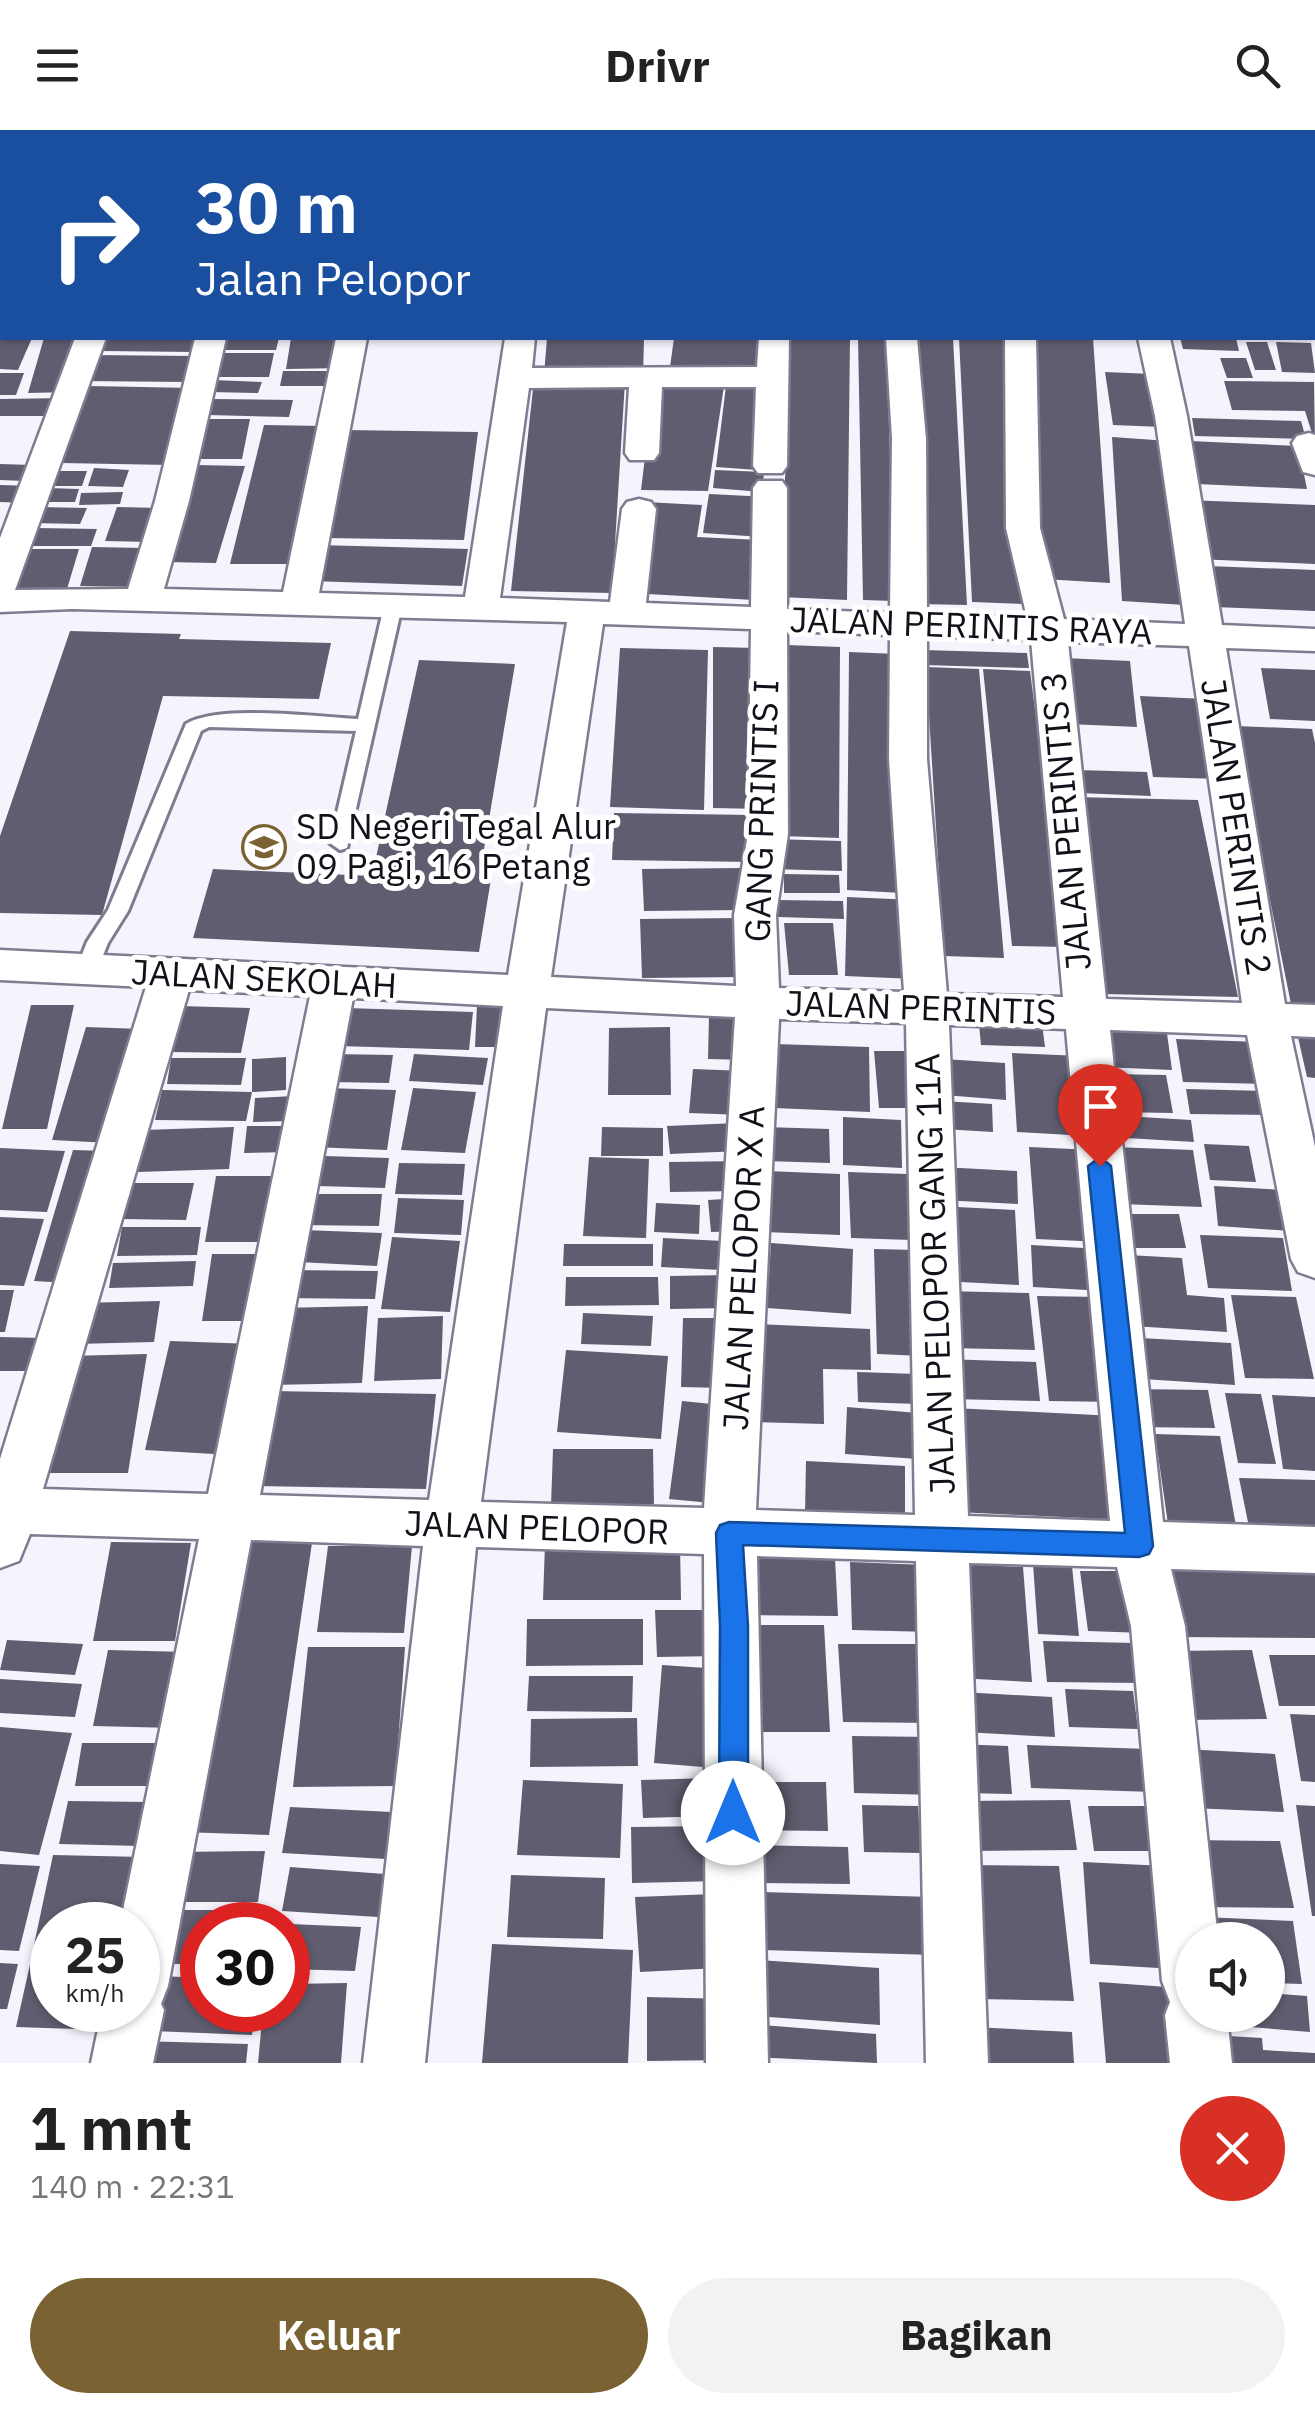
<!DOCTYPE html>
<html lang="id">
<head>
<meta charset="utf-8">
<style>
  body { margin:0; font-family:"IBM Plex Sans",sans-serif; background:#f2f2f2; color:#222; height:100vh; display:flex; flex-direction:column; font-size:38px; white-space:nowrap }
  * { box-sizing:border-box; margin:0 }
  p { font-size:32px; color:#767676 }
  .icon { flex:none; width:55px; height:55px; fill:none; stroke:currentColor; stroke-width:2; stroke-linecap:round; stroke-linejoin:round }
  .map { position:relative; height:1933px; overflow:hidden }
  .details { display:flex; flex-direction:column; background:#fff; flex:1 }
  .details>* { flex:none }
  .banner { position:absolute; left:0px; top:0px; width:1315px; height:210px; box-shadow:0 2px 8px #0004; background:#1a4fa0; color:#fff; overflow:hidden }
  .controls { position:absolute; left:1175px; top:1792px; display:grid; gap:20px }
  .controls a { display:grid; place-items:center; width:110px; height:110px; border-radius:50%; background:#fff; box-shadow:0 2px 8px #0004; font-size:50px }
  .speed { position:absolute; left:30px; top:1772px; display:flex; gap:20px; font-size:50px; font-weight:700; text-align:center }
  .speed>* { display:grid; place-content:center; width:130px; height:130px; border-radius:50%; background:#fff; box-shadow:0 2px 8px #0004; line-height:1 }
  .speed small { font-size:25px; font-weight:400 }
  .speed .limit { border:15px solid #d22; background:#fff; color:#111 }
  .pin { position:absolute; display:grid; place-items:center; width:85px; height:85px; color:#fff; margin:-102px -42px; border-radius:50% 50% 50% 0; rotate:-45deg; box-shadow:0 0 10px #0007 }
  .pin .icon { rotate:45deg }
  .me { position:absolute; width:110px; margin:-55px; rotate:0deg; stroke-linejoin:round; filter:drop-shadow(0 0 8px #0008) }
  .turn { display:flex; align-items:center; gap:35px; height:210px; padding:0 30px; font-size:45px }
  .turn .icon { width:130px; height:130px; stroke-width:2.5 }
  .turn b { display:block; font-size:70px; line-height:85px }
  .round { display:grid; place-items:center; flex:none; width:105px; height:105px; border-radius:52px; background:#f2f2f2 }
  .summary { display:flex; align-items:center; justify-content:space-between; height:170px; padding:0 30px }
  h1 { font-size:60px; font-weight:700; line-height:75px }
  .action { display:flex; gap:20px; margin-top:auto; padding:20px 30px }
  .action a { flex:1; height:115px; border-radius:60px; background:#7b6233; color:#fff; font-size:40px; font-weight:700; line-height:115px; text-align:center }
  .action a+a { background:#f2f2f2; color:#222 }
  header { display:flex; justify-content:space-between; align-items:center; height:130px; padding:0 30px; background:#fff; font-size:45px; font-weight:700 }
  .map>svg:first-child { display:block }
  .building { fill:#605d70 }
  .lines { fill:none; stroke-linecap:round; stroke-linejoin:round }
  .service-casing { stroke:#807c90; stroke-width:6 }
  .minor-casing { stroke:#807c90; stroke-width:5 }
  .service { fill:#fff; fill-rule:evenodd }
  .minor { fill:#fff; fill-rule:evenodd }
  .route { fill:#1a73e8; stroke:#114b97; stroke-width:2.5 }
  .labels { text-anchor:middle; stroke-width:10; stroke-linejoin:round; paint-order:stroke }
  .street-label { font-size:35px; fill:#121119; stroke:#fff }
  .poi-label { font-size:35px; fill:#121119; stroke:#fff; text-anchor:start }
</style>
</head>
<body>
<header><svg class="icon" aria-label="menu" viewBox="0 0 24 24"><path d="M4 6h16M4 12h16M4 18h16"/></svg>Drivr<svg class="icon" aria-label="search" viewBox="0 0 24 24"><circle cx="10" cy="10" r="6"/><path d="M15 15l6 6"/></svg></header>
<div class="map">
<svg width="1315" height="1933" viewBox="0 0 1315 1933">
  <rect width="100%" height="100%" fill="#f5f4fd"/>
  <path class="building" d="M0 208H32L18 240 0 239Z
    M44 208H85L70 262 28 263Z
    M106 208H196L192 222 102 221Z
    M225 208H279L276 220H222Z
    M291 208H348L345 238 286 239Z
    M547 208H644L643 247 544 245Z
    M674 208H758L755 241 670 237Z
    M791 208H850L847 470 780 467Z
    M858 208H886L895 471 863 470Z
    M910 208H953L967 475 918 474Z
    M959 208H1004L1023 474 972 472Z
    M1035 208H1093L1110 453 1043 449Z
    M1180 208H1236L1239 221 1183 219Z
    M1246 212H1267L1276 240H1255Z
    M1276 212 1311 213 1315 243 1282 242Z
    M217 223H274L269 247H211Z
    M90 225 195 226 187 252 81 251Z
    M1220 228H1246L1253 248H1227Z
    M283 241H343L340 256H280Z
    M1105 242 1152 244 1162 297 1113 295Z
    M0 243H24L16 265H0Z
    M213 250 262 252 258 263 209 262Z
    M534 250 625 251 612 463 511 461Z
    M1224 251 1314 252 1315 313 1305 281 1232 280Z
    M654 253 724 256 708 361 641 360Z
    M89 256 194 258 171 335 61 333Z
    M726 256 770 258 758 340 716 337Z
    M67 268 62 286H0V269Z
    M212 269 293 270 289 287 208 285Z
    M1192 288 1301 291 1306 309 1195 306Z
    M205 289H250L242 329H196Z
    M264 295 324 296 294 434H230Z
    M345 300 478 302 464 410 324 408Z
    M1112 307 1169 311 1185 475 1122 471Z
    M1190 311 1298 316 1307 359 1197 354Z
    M0 334 32 335 25 351 0 350Z
    M196 335 245 336 216 433 164 432Z
    M94 338 129 340 123 357 88 356Z
    M715 340 764 342 762 362 713 358Z
    M59 341H87L82 356H54Z
    M0 355 34 356 27 373 0 372Z
    M47 358 79 359 75 372H43Z
    M123 362 120 374 79 375 81 363Z
    M709 364 768 367 762 407 703 403Z
    M1185 370 1315 375V434L1196 429Z
    M645 372 702 375 697 407 760 410 754 470 630 463Z
    M38 377 87 378 80 394 31 393Z
    M117 377 161 378 150 412 105 411Z
    M37 398 97 399 91 416H31Z
    M318 415 468 419 462 456 310 451Z
    M92 417 145 418 135 457 80 456Z
    M25 419H79L67 459H11Z
    M1207 436 1315 440V481L1214 477Z
    M70 501 181 504 179 509 331 513 319 569 163 566 102 785 0 783V706Z
    M787 515 840 517 839 708 782 706Z
    M713 517 758 518 761 679 713 678Z
    M620 518 708 520 704 680 610 677Z
    M923 520 1027 523 1029 538 923 535Z
    M849 522 898 524 902 763 847 760Z
    M1064 528 1130 531 1137 597 1069 594Z
    M419 530 515 534 479 749H491L479 822 193 808 213 739 372 746Z
    M926 537 979 539 1004 828 944 826Z
    M1261 538 1315 540V591L1270 589Z
    M983 539 1030 541 1066 817 1012 816Z
    M1140 566 1206 569 1221 649 1153 647Z
    M1235 596 1312 599 1315 613V880L1292 879Z
    M1076 640 1147 642 1151 666 1079 663Z
    M1075 667 1198 670 1238 867 1104 864Z
    M614 683 753 685 754 732 612 730Z
    M771 709 841 711 842 741 771 739Z
    M742 738 745 780 644 781 642 739Z
    M784 744 839 745 840 763H784Z
    M847 767 914 770 915 849 845 846Z
    M778 770 843 771 844 789 778 787Z
    M740 788 744 847 642 848 640 789Z
    M784 793H833L838 845H789Z
    M31 875H74L47 999H2Z
    M477 875H506L505 917H475Z
    M180 876 250 878 241 923 171 922Z
    M346 878 473 882 469 920 339 916Z
    M978 884 1041 886 1045 917 981 915Z
    M709 886 747 887V930L708 929Z
    M1098 893 1166 896 1172 940 1103 937Z
    M86 897 142 899 110 1013 52 1010Z
    M670 897 671 965H608L609 898Z
    M1297 903 1315 904V948L1307 947Z
    M1176 909 1259 912 1267 954 1183 952Z
    M775 914 869 917 870 982 774 978Z
    M874 921H912L919 978H879Z
    M1012 923 1081 926 1088 1006 1017 1002Z
    M333 924 393 925 389 953 329 952Z
    M414 924 488 928 483 955 409 951Z
    M286 927V960L252 962V929Z
    M171 928H246L241 955 167 954Z
    M944 929 1005 933 1006 970 944 965Z
    M693 939 746 941 743 985 689 983Z
    M1107 944 1166 945 1173 983 1113 982Z
    M323 958 396 960 387 1020 312 1017Z
    M413 958 476 962 465 1023 401 1020Z
    M1186 959 1266 961 1271 985 1190 984Z
    M162 960 252 962 246 991 155 990Z
    M294 966 292 991 253 992 255 968Z
    M943 971 992 974 993 1002 943 999Z
    M1107 985 1191 990 1194 1012 1109 1007Z
    M843 987 901 990 902 1038 843 1035Z
    M738 993 741 1021 670 1024 667 996Z
    M247 996H296L292 1022 244 1023Z
    M234 997 229 1039 138 1042 143 1000Z
    M602 997 663 998V1026H601Z
    M765 997 829 999 830 1033 765 1031Z
    M1204 1014 1249 1016 1256 1052 1210 1050Z
    M1029 1017 1094 1020 1104 1112 1036 1109Z
    M1114 1017 1193 1020 1202 1077 1121 1074Z
    M0 1018 65 1021 47 1082 0 1080Z
    M73 1020 106 1021 69 1153 34 1151Z
    M324 1026 389 1028 385 1058 318 1056Z
    M589 1027 649 1029 646 1108 583 1106Z
    M741 1031 743 1061 670 1062 669 1032Z
    M399 1033 465 1034 462 1065 395 1064Z
    M941 1037 1017 1041 1018 1074 941 1070Z
    M767 1041 840 1044V1105L765 1102Z
    M848 1042 907 1044 911 1110 851 1108Z
    M216 1046H278L269 1112H205Z
    M130 1053H194L186 1090 122 1089Z
    M1214 1056 1284 1060 1290 1101 1218 1096Z
    M304 1064H382L379 1096 300 1095Z
    M398 1068 464 1070 461 1105 394 1103Z
    M741 1068 744 1101 711 1102 708 1070Z
    M656 1073 700 1075 699 1104 654 1102Z
    M938 1076 1015 1080 1019 1155 941 1151Z
    M1127 1084H1179L1186 1118H1133Z
    M0 1087 44 1089 24 1156 0 1155Z
    M122 1097H201L197 1125 117 1126Z
    M304 1100 382 1103 377 1136 298 1132Z
    M1200 1105 1283 1108 1292 1161 1208 1158Z
    M392 1107 460 1111 450 1182 381 1179Z
    M663 1108 723 1111 721 1140 661 1137Z
    M771 1113 853 1119 851 1184 767 1178Z
    M564 1114H653V1136H563Z
    M1031 1115 1101 1119 1105 1161 1033 1157Z
    M874 1119 916 1120 922 1226 877 1224Z
    M212 1124H261L250 1191H202Z
    M1128 1125 1182 1128 1187 1165 1224 1168 1227 1202 1132 1196Z
    M196 1131 193 1156 109 1158 113 1133Z
    M286 1140 378 1141 375 1169 282 1168Z
    M729 1145 730 1178 670 1179V1146Z
    M566 1147H658L659 1175 565 1176Z
    M0 1160H14L5 1202H0Z
    M943 1161 1029 1163 1035 1220 948 1218Z
    M1231 1165 1296 1167 1314 1249 1245 1248Z
    M1037 1166 1102 1167 1117 1272 1049 1271Z
    M160 1171 154 1212 75 1214 82 1173Z
    M368 1176 362 1253 272 1255 280 1178Z
    M583 1183 653 1186 651 1216 581 1214Z
    M443 1186 441 1249 374 1251 378 1188Z
    M683 1188H722L723 1258 681 1257Z
    M756 1194 870 1199 871 1240 823 1239 824 1294 755 1292Z
    M0 1207 43 1208 35 1241H0Z
    M1140 1208 1231 1213 1235 1255 1143 1249Z
    M170 1211 253 1214 231 1325 145 1320Z
    M566 1220 668 1226 661 1309 557 1302Z
    M147 1224 128 1343H45L68 1226Z
    M944 1229 1036 1232 1040 1271 947 1269Z
    M857 1242 917 1244 918 1274 858 1272Z
    M1132 1259 1208 1260 1215 1298 1137 1297Z
    M271 1261 436 1264 426 1359 256 1356Z
    M1225 1263 1261 1264 1276 1334 1238 1333Z
    M1272 1265 1315 1267V1341L1283 1339Z
    M682 1271 722 1275 711 1373 669 1369Z
    M847 1277 918 1283V1329L845 1324Z
    M954 1278 1115 1286 1125 1390 957 1382Z
    M1155 1304 1220 1306 1236 1396 1168 1394Z
    M553 1319H653L654 1374 551 1375Z
    M806 1331 905 1336V1390L805 1384Z
    M1239 1348 1315 1350V1403L1250 1402Z
    M231 1410 312 1413 269 1705 181 1702Z
    M111 1412 191 1413 175 1511H93Z
    M545 1414H680L681 1470H543Z
    M328 1416H412L404 1503 317 1502Z
    M747 1427 835 1428 838 1486 748 1485Z
    M850 1432 927 1435 931 1502 852 1500Z
    M952 1434 1023 1437 1032 1552 957 1548Z
    M1033 1434 1072 1436 1079 1506 1038 1504Z
    M1166 1436 1315 1437V1508L1177 1507Z
    M1080 1441H1135L1144 1503 1088 1501Z
    M655 1480H716L718 1526 657 1527Z
    M527 1489H643V1535L526 1536Z
    M749 1495H824L830 1602H753Z
    M7 1510 83 1514 75 1545 0 1540Z
    M1043 1511 1136 1513 1142 1553 1047 1552Z
    M838 1514H924L932 1593 843 1592Z
    M308 1517H405L395 1656 293 1657Z
    M108 1520 187 1522 174 1598 93 1596Z
    M1252 1520 1267 1589 1184 1590 1171 1521Z
    M1269 1525H1315V1576H1279Z
    M662 1535 721 1539 715 1638 654 1633Z
    M529 1546H633L632 1582 527 1581Z
    M0 1549 82 1554 75 1587 0 1583Z
    M1065 1559 1133 1561 1138 1599 1069 1597Z
    M961 1562 1052 1567 1055 1607 963 1602Z
    M1290 1584 1315 1585V1652L1301 1651Z
    M637 1588 638 1636 530 1637 531 1589Z
    M0 1597 72 1603 39 1725 0 1721Z
    M852 1606 934 1607 937 1665 854 1663Z
    M82 1613H166L160 1656H75Z
    M957 1614 1008 1616 1012 1664 961 1663Z
    M1027 1615 1149 1619 1154 1662 1031 1658Z
    M1184 1619 1275 1624 1284 1682 1191 1678Z
    M711 1648 712 1686 643 1688 641 1650Z
    M523 1650 623 1654 620 1728 517 1725Z
    M751 1652H826L828 1701 751 1700Z
    M1070 1670 1077 1720 971 1721 966 1671Z
    M68 1671 148 1672 141 1716 59 1714Z
    M862 1675 918 1676 921 1723 864 1722Z
    M1296 1675 1315 1676V1786H1312Z
    M1088 1676H1147L1154 1721H1094Z
    M290 1677 392 1682 386 1729 282 1723Z
    M718 1696 721 1751 632 1753 631 1697Z
    M1188 1710 1280 1711 1294 1778 1198 1777Z
    M756 1715 848 1717 850 1754 756 1753Z
    M265 1721 258 1772H172L178 1722Z
    M53 1725 144 1727 132 1795H52V1816L34 1815Z
    M1083 1732 1165 1736 1175 1839 1090 1834Z
    M0 1734 40 1736 19 1821 0 1820Z
    M966 1735 1059 1736 1074 1871 977 1869Z
    M290 1737 385 1744 378 1787 282 1781Z
    M511 1745 605 1748 603 1809 507 1807Z
    M762 1762 932 1767 935 1825 762 1820Z
    M714 1764 719 1838 640 1842 635 1767Z
    M164 1780H267L266 1795H202V1834H156Z
    M1202 1787 1293 1791 1302 1854 1268 1853V1810H1205Z
    M290 1794 361 1797 355 1841 288 1839Z
    M492 1814 633 1820 628 1933H482Z
    M31 1830 52 1831V1880H109L105 1900 16 1897Z
    M757 1830 879 1838 880 1895 756 1886Z
    M0 1833 18 1834 7 1879H0Z
    M162 1846 202 1848V1880H256L252 1905 152 1901Z
    M1099 1852 1181 1858 1188 1933H1106Z
    M347 1853 341 1933H258L263 1880H288V1854Z
    M1268 1863 1307 1866 1310 1902 1226 1895 1225 1885H1268Z
    M647 1867 728 1869 730 1930 647 1931Z
    M751 1894 876 1904 877 1933 750 1927Z
    M972 1897 1072 1902 1074 1933H974Z
    M1212 1905 1262 1908 1263 1920 1315 1923V1933H1215Z
    M138 1911 248 1914 246 1933H134Z"/>
  <g class="lines">
    <g class="service-casing">
      <path id="service" d="M393 471 402 476 347 718 340 720 330 713 356 601 209 597 201 601 128 781 108 813 95 845 87 848 79 845 76 840 87 812 108 780 186 594C219 574 316 587 358 589L384 476Z"/>
    </g>
    <g class="minor-casing">
      <path id="minor" d="M148 0H176V2H149Z
        M249 0H277V2H250Z
        M373 0H401V2H374Z
        M535 0H563V2H536Z
        M649 0H677V2H650Z
        M760 0H788V2H761Z
        M869 0H897V2H870Z
        M981 0H1009V2H982Z
        M1091 0H1119L1120 2H1093Z
        M1223 0H1251V2H1224Z
        M1312 76H1315V94H1312Z
        M2 118V143L0 144V119Z
        M0 186H2V204H0Z
        M75 208H106L15 460 128 459 155 371 195 208H226L189 371 164 459 283 462 336 208H367L319 463 465 467 505 208H535L532 238 757 237 759 208H789L787 336 782 343H758L753 336 756 257H662L659 323 654 330H630L625 323 629 257 529 258 500 468 610 472 622 379 627 372 639 369 651 372 656 379 646 473 751 477 753 358 758 351H782L787 358V479L890 483 892 309 886 208H917L926 309 927 484 1027 488 1006 398 1005 208H1036L1040 398 1064 489 1185 494 1155 286 1138 208H1170L1187 286 1222 495 1315 499V521L1226 518 1285 874 1315 875V907L1291 906 1315 1017V1148L1298 1142 1291 1129 1247 905 1110 900 1163 1392 1315 1397V1443L1171 1439 1185 1496 1218 1810H1192V1885H1227L1232 1933H1170L1165 1885 1170 1872 1162 1851 1131 1496 1117 1437 969 1433 988 1933H926L916 1431 757 1426 768 1933H706L704 1424 476 1417 425 1933H363L423 1416 251 1410 168 1856 161 1874 164 1880 153 1933H91L102 1880H138V1795H120L199 1409 30 1404 19 1431 0 1438V1329L146 857 0 850V820L508 845 567 492 72 479 0 482V408ZM603 494 751 499 748 704 734 785 736 856 551 847ZM787 501 890 505 889 629 904 862 779 858 776 785 788 704ZM927 506 1031 510 1063 867 947 864 927 629ZM1068 512 1189 516 1242 873 1106 869ZM189 860 310 866 208 1364 43 1359ZM353 868 503 876 429 1370 260 1365ZM546 878 735 887 704 1378 481 1372ZM779 889 906 893 915 1385 756 1380ZM949 895 1066 899 1110 1391 968 1386Z
        M1309 303 1315 305V345L1303 342 1292 313 1297 306Z"/>
    </g>
    <use href="#service" class="service"/>
    <use href="#minor" class="minor"/>
  </g>
  <path class="route" d="M1100 1027 1111 1036 1153 1416 1149 1424 1139 1427 743 1415 748 1496V1683L744 1693 733 1697 723 1693 719 1683 720 1496 716 1403 720 1395 729 1392 1125 1403 1088 1036Z"/>
  <defs>
    <g id="school-ring" transform="scale(2.25)"><circle r="9.5" fill="#fff" stroke="#7b6233" stroke-width="1.5"/><path d="M0-5L7-2L0 1L-7-2ZM-4 1L0 2.5L4 1V4Q0 6-4 4Z" fill="#7b6233"/></g>
  </defs>
  <g fill-rule="evenodd">
    <use href="#school-ring" x="264" y="717"/>
  </g>
  <g class="labels">
    <g class="street-label">
      <text transform="translate(971 496) rotate(2)" y="12">JALAN PERINTIS RAYA</text>
      <text transform="translate(762 681) rotate(-88)" y="12">GANG PRINTIS I</text>
      <text transform="translate(1066 691) rotate(-95)" y="12">JALAN PERINTIS 3</text>
      <text transform="translate(1236 697) rotate(81)" y="12">JALAN PERINTIS 2</text>
      <text transform="translate(264 849) rotate(3)" y="12">JALAN SEKOLAH</text>
      <text transform="translate(921 878) rotate(2)" y="12">JALAN PERINTIS</text>
      <text transform="translate(744 1138) rotate(-87)" y="12">JALAN PELOPOR X A</text>
      <text transform="translate(935 1144) rotate(-92)" y="12">JALAN PELOPOR GANG 11A</text>
      <text transform="translate(537 1398) rotate(2)" y="12">JALAN PELOPOR</text>
    </g>
    <g class="poi-label">
      <text x="296" y="709">SD Negeri Tegal Alur<tspan x="296" dy="40">09 Pagi, 16 Petang</tspan></text>
    </g>
  </g>
</svg>
<div class="controls">
<a><svg class="icon" aria-label="sound" viewBox="0 0 24 24"><path d="M4 9h4l5-4v14l-5-4H4zM17 9q2 3 0 6"/></svg></a>
</div>
<div class="speed"><div>25<small>km/h</small></div><div class="limit">30</div></div>
<div class="pin" style="left:1100px;top:1036px;background:#d93025"><svg class="icon" aria-label="arrive" viewBox="0 0 24 24"><path d="M6 21V4h12l-3 4 3 4H6"/></svg></div>
<svg class="me" style="left:733px;top:1683px" viewBox="-20 -20 40 40"><circle r="19" fill="#fff"/><path d="M0-13L10 11 0 6-10 11z" fill="#1a73e8"/></svg>
<div class="banner">
<div class="turn"><svg class="icon" aria-label="right" viewBox="0 0 24 24"><path d="M7 20v-9h11M14 6l5 5-5 5"/></svg><div><b>30 m</b>Jalan Pelopor</div></div>
</div>
</div>
<section class="details">
<div class="summary"><div><h1>1 mnt</h1><p>140 m · 22:31</p></div><a class="round" style="background:#d93025;color:#fff"><svg class="icon" aria-label="close" viewBox="0 0 24 24"><path d="M6 6l12 12M18 6L6 18"/></svg></a></div>
<div class="action"><a>Keluar</a><a>Bagikan</a></div>
</section>
</body>
</html>
